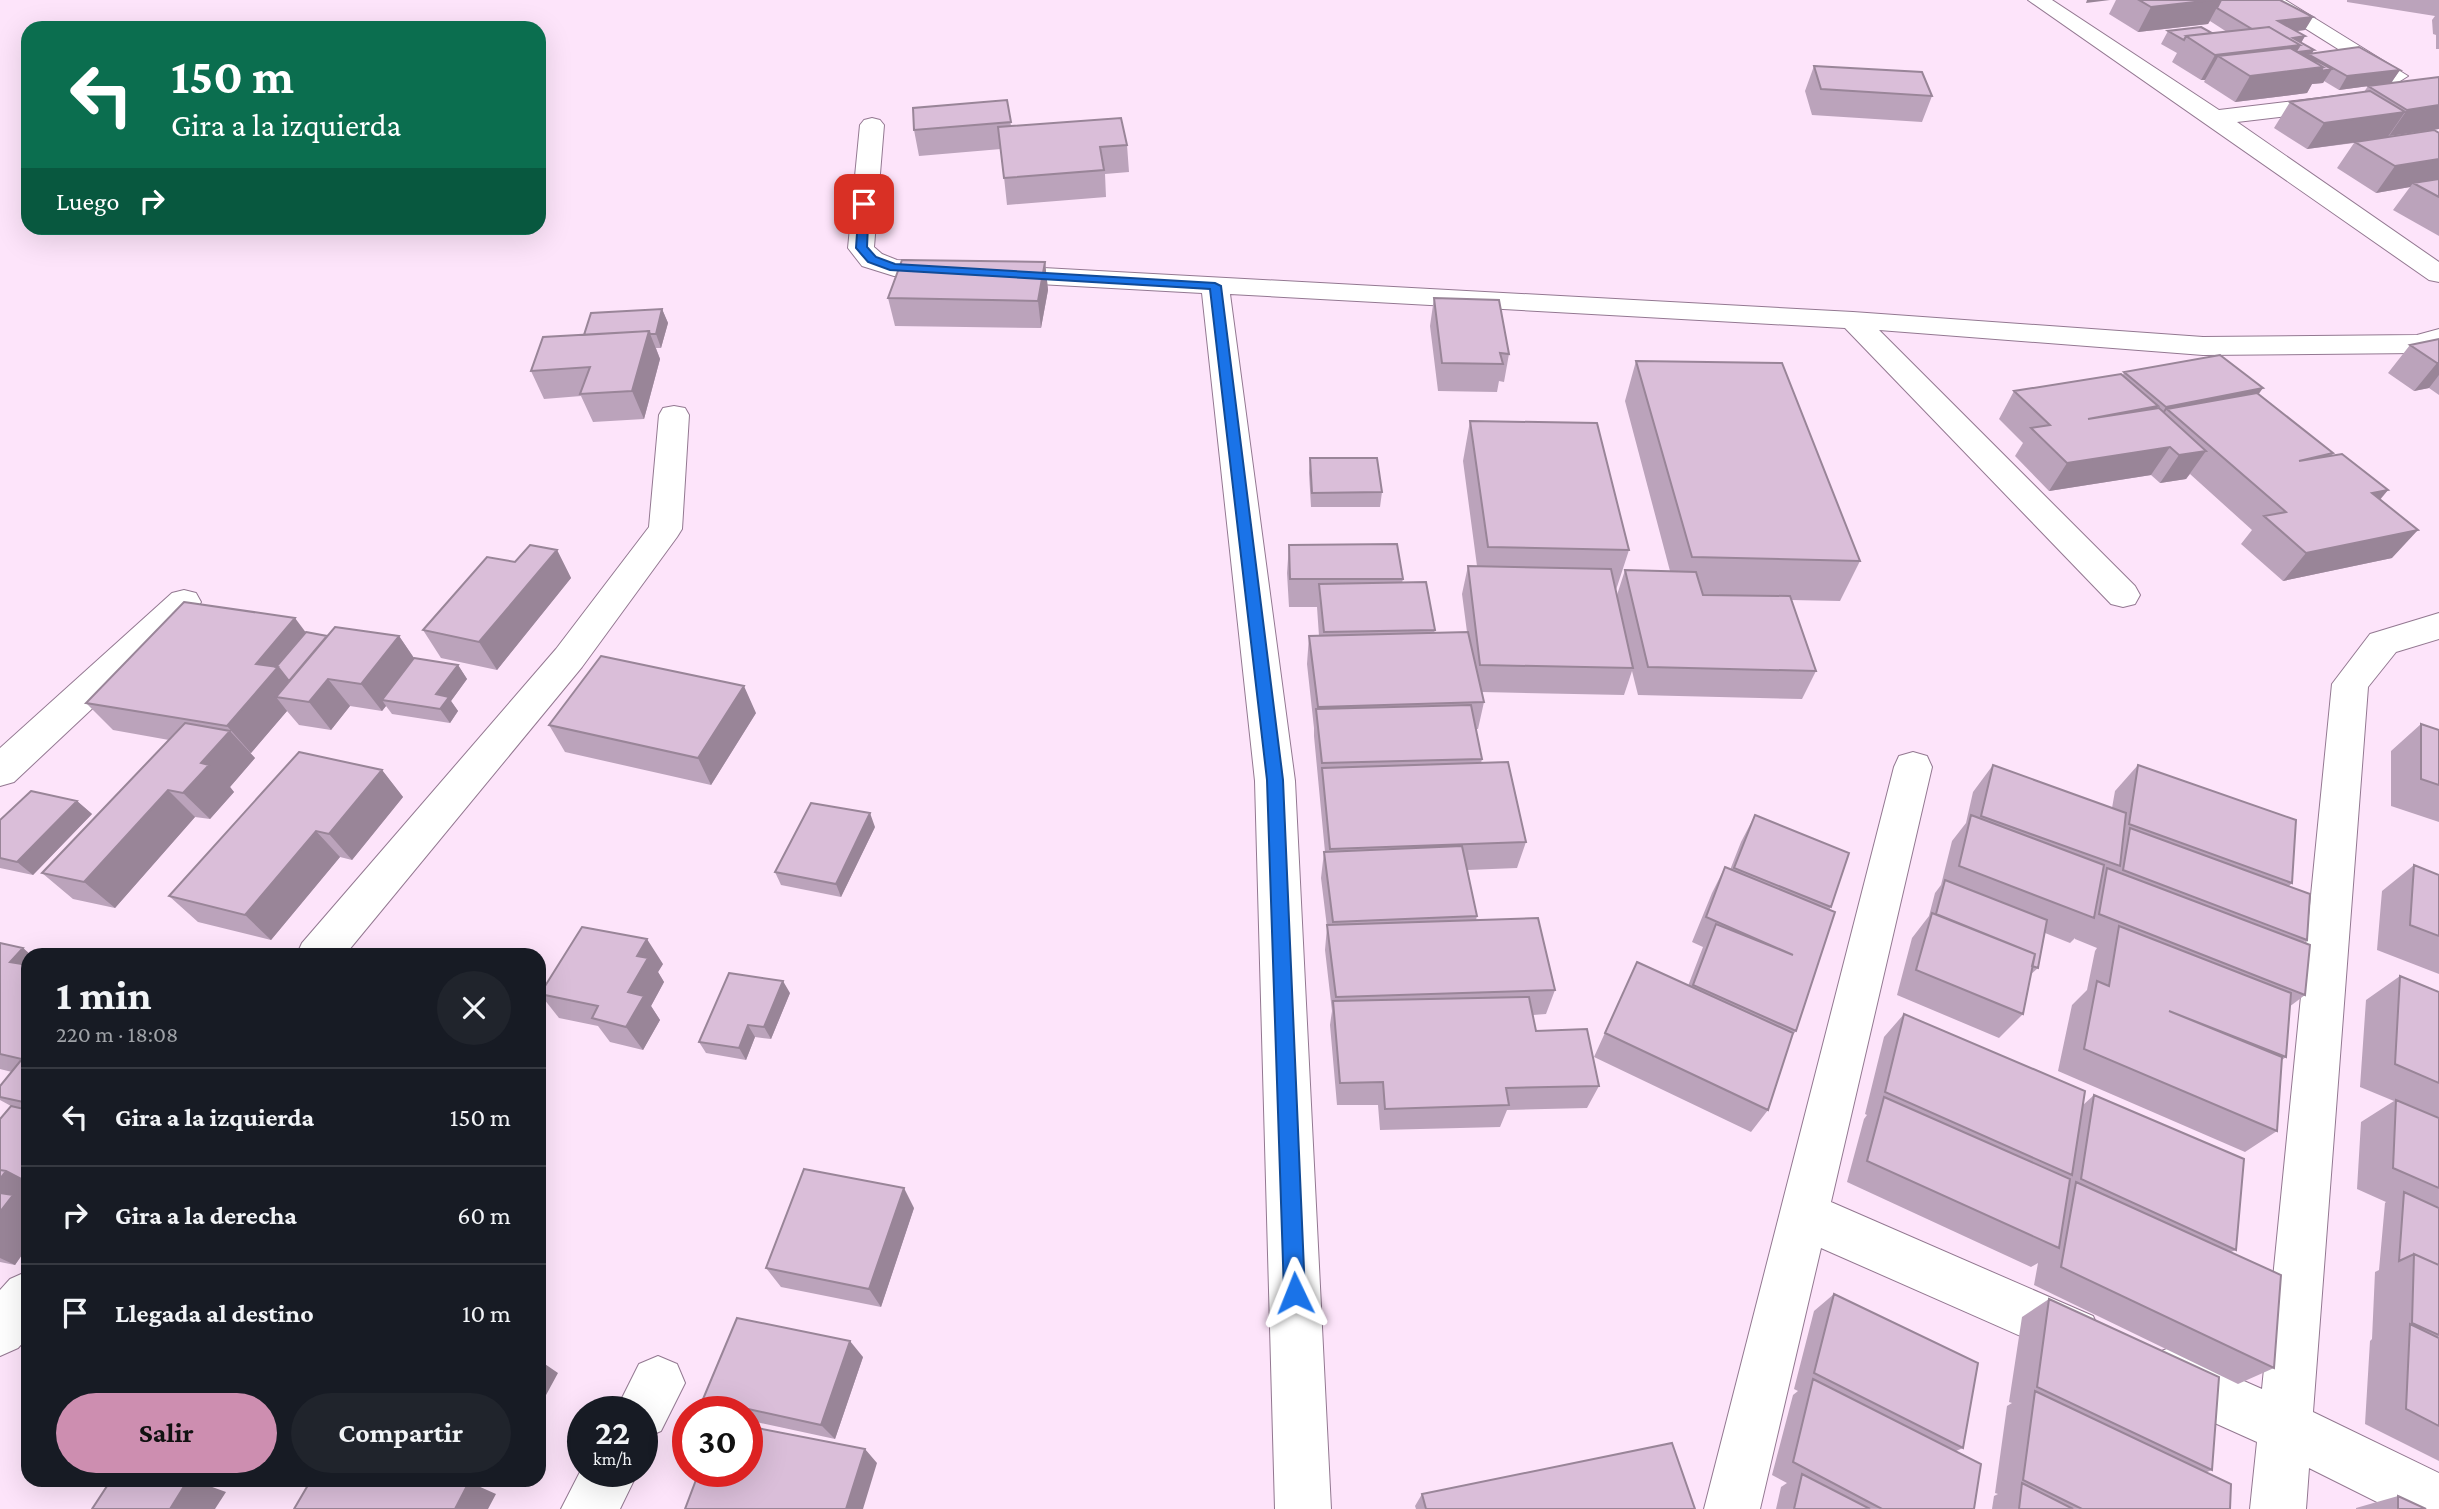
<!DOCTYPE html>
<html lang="es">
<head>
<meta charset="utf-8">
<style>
  body { margin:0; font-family:"Crimson Pro",serif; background:#20242c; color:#f1f3f6; height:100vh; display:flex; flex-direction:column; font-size:26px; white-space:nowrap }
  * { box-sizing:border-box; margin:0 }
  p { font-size:23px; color:#9ea1a6 }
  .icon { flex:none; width:38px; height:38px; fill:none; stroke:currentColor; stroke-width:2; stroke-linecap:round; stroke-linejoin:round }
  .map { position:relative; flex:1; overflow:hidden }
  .panel { position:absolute; left:21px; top:948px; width:525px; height:539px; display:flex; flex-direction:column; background:#171b24; border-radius:21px; box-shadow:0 7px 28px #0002 }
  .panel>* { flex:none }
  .guide { position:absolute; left:21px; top:21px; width:525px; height:214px; border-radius:21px; box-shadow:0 7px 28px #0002; background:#0b6e4f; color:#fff; overflow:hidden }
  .speed { position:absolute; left:567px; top:1396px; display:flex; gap:14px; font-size:35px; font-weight:700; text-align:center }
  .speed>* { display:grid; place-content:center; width:91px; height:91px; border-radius:50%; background:#171b24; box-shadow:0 7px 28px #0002; line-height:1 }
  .speed small { font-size:18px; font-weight:400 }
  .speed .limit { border:10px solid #d22; background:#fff; color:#111 }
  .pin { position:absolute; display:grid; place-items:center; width:60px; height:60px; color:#fff; margin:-30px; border-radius:14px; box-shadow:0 4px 10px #0006 }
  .me { position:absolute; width:77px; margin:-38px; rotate:358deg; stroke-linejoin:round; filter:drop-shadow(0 0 5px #0008) }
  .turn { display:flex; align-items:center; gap:24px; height:147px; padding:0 35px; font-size:32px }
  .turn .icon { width:91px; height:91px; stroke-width:2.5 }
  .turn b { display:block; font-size:49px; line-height:60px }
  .then { display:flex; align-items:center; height:66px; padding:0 35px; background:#0003; gap:14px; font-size:26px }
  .round { display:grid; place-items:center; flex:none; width:74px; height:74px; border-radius:37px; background:#20242c }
  .overview { display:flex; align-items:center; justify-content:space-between; height:119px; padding:0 35px }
  h1 { font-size:42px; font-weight:700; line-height:52px }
  .action { display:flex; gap:14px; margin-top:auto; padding:14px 35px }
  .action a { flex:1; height:80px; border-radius:42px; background:#cd8eb0; color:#111; font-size:28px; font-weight:700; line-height:80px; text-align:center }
  .action a+a { background:#20242c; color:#f1f3f6 }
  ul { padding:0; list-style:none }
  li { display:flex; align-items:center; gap:21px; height:98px; padding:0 35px; border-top:2px solid #363941 }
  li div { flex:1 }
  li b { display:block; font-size:26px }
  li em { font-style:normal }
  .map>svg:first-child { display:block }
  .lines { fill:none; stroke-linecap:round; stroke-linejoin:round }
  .minor-casing { stroke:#937891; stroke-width:2 }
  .minor { fill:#fff; fill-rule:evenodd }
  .wall { fill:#bba3bb }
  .shaded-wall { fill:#998598 }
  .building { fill:#dabed9; stroke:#998598; stroke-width:2 }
  .route { fill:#1a73e8; stroke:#114b97; stroke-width:2 }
</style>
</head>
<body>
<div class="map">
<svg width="2439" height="1509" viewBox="0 0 2439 1509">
  <rect width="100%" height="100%" fill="#fde4fa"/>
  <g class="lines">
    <g class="minor-casing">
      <path id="minor" d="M2028 0H2052L2219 110 2439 84V98L2237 122 2439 262V282L2429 280Z
        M2260 0H2285L2408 76 2397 83 2389 81Z
        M872 118 880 120 884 125 874 247 882 254 897 260 1853 312 2203 337 2417 335 2439 329V347L2419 353 2203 355 1879 330 2135 586 2140 595 2135 604 2123 607 2111 604 1845 328 1230 294 1295 781 1331 1509H1275L1255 781 1202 293 894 276 862 266 848 248 860 125 864 120Z
        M674 406 685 408 689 415 682 529 677 537 582 667 344 956H296L302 943 556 649 649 527 659 415 663 408Z
        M184 590 196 593 201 602 196 611 14 782 0 786V748L172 593Z
        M2439 613V639L2396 652 2368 687 2313 1412 2439 1473V1509H2391L2309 1468 2306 1509H2250L2257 1442 2150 1394 2142 1375 2150 1356 2169 1348 2262 1389 2332 684 2370 634Z
        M1913 752 1927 756 1932 767 1831 1202 2093 1316 2101 1334 2093 1352 2075 1360 1821 1248 1760 1509H1704L1894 767 1899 756Z
        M28 1271V1337L18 1348 0 1356V1290L10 1279Z
        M658 1356 677 1364 685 1383 661 1431 642 1439V1412H615L639 1364Z
        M583 1466V1472H638L620 1509H561Z"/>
    </g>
    <use href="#minor" class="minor"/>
  </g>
  <path class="wall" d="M2116 0H2280L2305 30 2295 31 2305 36 2301 43 2314 50 2312 53 2400 70 2391 83 2339 90 2324 81 2323 83 2312 84 2307 93 2235 102 2204 82 2205 80H2201L2172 62 2177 53 2161 44 2168 31 2212 33 2227 32 2210 21 2208 24 2138 32 2109 14Z
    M2347 0H2439V49H2436V35L2433 34 2432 20 2435 16 2347 2Z
    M1814 66 1932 96 1922 122 1812 115 1805 91Z
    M2368 86 2439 129 2389 136 2388 137 2439 133V236L2393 210 2410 187 2376 193 2337 168 2354 143 2307 149 2274 128 2290 102 2364 92Z
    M1007 100 1011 126 1127 145 1129 172 1105 174 1106 197 1007 205 1001 149 919 156 914 130Z
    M1045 262 1048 290 1041 328 895 326 888 298Z
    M1434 298 1509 354 1504 382 1499 381 1497 392 1438 391 1430 326Z
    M662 309 668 323 661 348H656L660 359 644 419 593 422 581 396 544 399 531 371 584 335Z
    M2439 339V395L2429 388 2414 391 2388 373 2410 345Z
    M1636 361 1860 561 1840 601 1791 600 1816 671 1802 699 1638 695 1632 671 1624 695 1482 692 1484 702 1478 729H1476L1482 759 1481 763 1526 842 1517 868 1467 870 1477 916 1476 920 1555 990 1546 1014 1533 1015 1536 1031 1599 1086 1587 1108 1507 1110 1500 1127 1380 1130 1378 1105H1337L1330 1025 1332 1011 1325 950 1327 927 1321 878 1324 852H1325L1314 736V728L1307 664 1309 636H1319L1317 607H1289L1287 573 1289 545 1403 579 1402 583 1435 630 1434 633 1467 632 1462 594 1468 566H1477L1463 461 1470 421 1629 550 1616 590 1617 595 1625 570 1670 571 1625 401Z
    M2124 372 2259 394 2333 453 2332 455 2388 490 2380 500 2392 558 2283 581 2241 544 2252 530 2190 474 2186 479 2160 483 2151 475 2049 491 2015 456 2023 443 1999 419 2014 391 2123 375Z
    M1310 458 1382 492 1380 507H1311L1309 473Z
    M557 550 571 578 497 670 441 658 423 630 515 562Z
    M306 632 327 636H399L414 658 458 665 467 679 451 701 458 711 450 723 392 714 386 706 382 711 350 706 331 730 299 725 287 711 251 753H250L255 758 230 787 234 792 210 819 195 817 115 908 73 899 42 873 169 740 113 730 86 703Z
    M756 713 711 785 565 752 549 725Z
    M2421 724 2439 730V822L2391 806V751Z
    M1993 765 2112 808 2115 791 2138 765 2292 883 2289 886 2307 940 2304 942 2305 995 2289 1007 2286 1057 2282 1060 2277 1131 2245 1152 2058 1071 2072 1005 2087 990 2095 951 2097 948 2075 939V938L2070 943 2045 933 2038 968 2030 975 2023 1014 1999 1038 1897 995 1912 938 1929 916 1935 893 1941 885 1952 841 1966 823 1973 792Z
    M382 770 403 797 352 860 340 857 271 940 198 922 169 896Z
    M77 801 92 814 33 875 0 868V820Z
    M1755 815 1831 907 1829 910 1796 1031 1792 1036 1768 1110 1751 1132 1594 1057 1637 962 1688 986 1703 947 1692 942 1712 893 1725 867 1730 870 1741 842Z
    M875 827 841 897 781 885 775 872Z
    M2414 865 2439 875V974L2377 950 2382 891Z
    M0 943 23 948 32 956H28V1246L15 1265 0 1262V1119L11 1106 0 1100V1086L12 1072 0 1069Z
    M663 964 658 972 664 982 651 1006 660 1020 643 1050 610 1042 598 1026 559 1018 540 994Z
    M2400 976 2439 992V1461L2365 1424 2370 1341 2372 1339 2375 1272 2379 1270 2385 1203 2386 1202 2357 1189 2361 1122 2394 1101 2360 1087 2366 1000Z
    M790 993 771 1039 755 1037 746 1060 706 1053 699 1042Z
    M1904 1014 2083 1105 2094 1095 2236 1250 2231 1252 2274 1368 2238 1384 2034 1285 2038 1263 2031 1267 1847 1182 1864 1119 1867 1115 1865 1114 1884 1037Z
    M914 1208 881 1307 781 1287 766 1268Z
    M1834 1294 1963 1448 1956 1451 1974 1509H1776L1781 1487 1787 1483 1772 1475 1793 1395 1798 1391 1794 1389 1814 1311Z
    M2049 1299 2212 1470 2207 1472 2230 1509H1992L1994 1496 1998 1494 1995 1493 2007 1406 2012 1403 2009 1402 2022 1317Z
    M863 1357 835 1439 747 1420V1412H719L703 1399Z
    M1422 1494 1695 1509H1416L1415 1506Z
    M2398 1496 2426 1509H2356V1508Z"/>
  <path class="shaded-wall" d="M2087 0H2110L2086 3Z
    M2212 0H2221L2208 24 2138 32 2151 7Z
    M2313 17 2305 30 2270 34 2278 21Z
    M2305 36 2295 53 2314 50 2311 55 2308 54 2302 64 2218 57 2205 80H2201L2215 55 2293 38Z
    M2323 67 2332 69 2323 83 2312 84 2307 93 2235 102 2250 76Z
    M2400 70 2391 83 2339 90 2347 76Z
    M2439 105V129L2389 136 2407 110Z
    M2405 112 2387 138 2307 149 2324 123Z
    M2439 159V183H2413L2410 187 2376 193 2395 166Z
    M1045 262 1048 290 1041 328 1038 301Z
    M662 309 668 323 661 348 656 334Z
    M649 331 660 359 644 419 632 391Z
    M2437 363H2439V375L2429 388 2414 391Z
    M2263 388 2243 416 2167 409 2150 435H2147L2166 407Z
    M2158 406 2139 435 2088 419Z
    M2170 447 2151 475 2049 491 2067 463Z
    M2206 451 2186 479 2160 483 2179 455Z
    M2388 490 2363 519 2372 493Z
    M2418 530 2392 558 2283 581 2306 553Z
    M557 550 571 578 497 670 479 642Z
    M295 618 316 646 327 636 276 697 287 711 251 753 227 726 256 664Z
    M399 636 418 664 382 700 386 706 382 711 361 684Z
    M458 665 467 679 451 701 458 711 450 723 440 709 436 694Z
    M328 679 350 706 331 730 309 702Z
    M744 686 756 713 711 785 698 758Z
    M230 731 255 758 230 787 234 792 210 819 183 793 201 763Z
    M382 770 403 797 352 860 329 834Z
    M168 790 195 817 115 908 84 882Z
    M77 801 92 814 33 875 17 862Z
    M870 813 875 827 841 897 836 884Z
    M316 831 340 857 271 940 245 915Z
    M647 939 663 964 658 972 664 982 651 1006 660 1020 643 1050 626 1027 628 992 637 956Z
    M23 948 32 956H28V975L10 962Z
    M783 981 790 993 771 1039 764 1027Z
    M748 1025 755 1037 746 1060 739 1048Z
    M6 1171 28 1183V1246L15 1265 0 1258V1179Z
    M904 1188 914 1208 881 1307 869 1289Z
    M850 1341 863 1357 835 1439 821 1425Z
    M539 1360 558 1373 539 1408Z
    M865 1449 877 1463 863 1509H846Z
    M188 1480H193L226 1492 215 1509H170Z
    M469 1482 496 1494 488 1509H455Z"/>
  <path class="building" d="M2139 0H2212L2151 7Z
    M2221 0H2280L2313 17 2278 21 2305 36 2293 38 2314 50 2298 52 2296 51 2300 45 2269 27 2252 29 2217 8Z
    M2201 27 2212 33 2186 36 2184 40 2168 31Z
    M2269 27 2300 45 2215 55 2186 36Z
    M2359 47 2400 70 2347 76 2308 54Z
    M2290 48 2323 67 2250 76 2218 56Z
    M2305 56H2308L2332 69 2321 71 2323 67Z
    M1814 66 1922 72 1932 96 1821 89Z
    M2439 77V105L2407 110 2368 86Z
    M2370 91 2405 112 2324 123 2290 102Z
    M1007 100 1011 122 914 130 913 108Z
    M1121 118 1127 145 1100 147 1104 170 1004 178 998 127Z
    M2434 130 2439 133V159L2395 166 2355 142Z
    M2439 179V197L2413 183Z
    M902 260 1045 262 1038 301 888 298Z
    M1434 298 1499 300 1509 354 1500 353 1503 364 1442 363Z
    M662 309 656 334H650L649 331 584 335 591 313Z
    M649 331 632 391 580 394 590 367 531 371 543 337Z
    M2439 339V363H2437L2410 345Z
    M2220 355 2263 388 2166 407 2124 372Z
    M1636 361 1782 363 1860 561 1692 557Z
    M2121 374 2158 406 2088 419 2159 408 2206 451 2179 455 2170 447 2067 463 2031 428 2050 425 2014 391Z
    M2257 393 2333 453 2299 461 2342 454 2388 490 2372 493 2418 530 2306 553 2264 516 2286 512 2167 409Z
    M1470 421 1597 423 1629 550 1488 547Z
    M1310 458H1377L1382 492 1312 493Z
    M1397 544 1403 579H1290L1289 545Z
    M530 545 557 550 479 642 423 630 487 557 515 562Z
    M1468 566 1611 569 1633 668 1480 665Z
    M1625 570 1696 572 1703 595 1790 596 1816 671 1648 667Z
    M1426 582 1435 630 1324 632 1319 584Z
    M184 602 295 618 256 664 278 667 227 726 86 703Z
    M335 627 399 636 361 684 328 679 309 702 276 697Z
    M306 632 327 636 289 681 278 667H276Z
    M1468 632 1484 702 1318 707 1309 636Z
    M601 656 744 686 698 758 549 725Z
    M414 658 458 665 436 694 449 697 440 709 382 700Z
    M1471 705 1482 759 1322 763 1316 709Z
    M185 723 230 731 201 763 209 765 183 793 168 790 84 882 42 873Z
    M2421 724 2439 730V785L2421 779Z
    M299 752 382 770 329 834 316 831 245 915 169 896Z
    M1508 762 1526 842 1330 849 1322 768Z
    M1993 765 2126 813 2120 866 1981 816Z
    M2138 765 2296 820 2292 883 2129 824Z
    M31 791 77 801 17 862 0 858V820Z
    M811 803 870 813 836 884 775 872Z
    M1755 815 1849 853 1831 907 1734 868Z
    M1971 815 2104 865 2094 918 1959 866Z
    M2130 828 2310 894 2307 940 2123 870Z
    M1462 846 1477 916 1333 922 1324 852Z
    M2414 865 2439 875V936L2410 925Z
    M1725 867 1835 912 1796 1031 1693 985 1716 924 1793 955 1706 917Z
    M2107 868 2310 945 2305 995 2099 914Z
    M1945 880 2047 920 2038 968 2032 966 2035 954 1936 914Z
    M1932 913 2035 954 2023 1014 1916 970Z
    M1538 918 1555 990 1336 997 1327 925Z
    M2119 926 2291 993 2286 1057 2169 1011 2282 1057 2277 1131 2084 1049 2097 981 2109 986Z
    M582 927 647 939 637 956 648 958 628 992 644 996 626 1027 592 1018 598 1006 540 994Z
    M0 943 23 948 10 962 28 965V1103L0 1097V1086L22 1059 0 1054Z
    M1637 962 1793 1033 1768 1110 1605 1033Z
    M729 973 783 981 764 1027 748 1025 739 1048 699 1042Z
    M2400 976 2439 992V1083L2395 1064Z
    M1529 997 1536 1031 1587 1029 1599 1086 1506 1088 1509 1105 1385 1109 1383 1082 1340 1083 1333 1001Z
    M1904 1014 2085 1091 2072 1175 1885 1092Z
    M2094 1095 2244 1159 2236 1250 2081 1179Z
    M1884 1097 2070 1179 2059 1248 1867 1161Z
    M2396 1100 2439 1118V1188L2393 1168Z
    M11 1106 28 1110V1182L25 1181 6 1171 0 1170V1119Z
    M804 1169 904 1188 869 1289 766 1268Z
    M0 1170 6 1171 0 1179Z
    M2076 1182 2281 1275 2274 1368 2061 1267Z
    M2404 1192 2439 1208V1265L2414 1254 2399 1261Z
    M0 1193 13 1195 0 1212Z
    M2414 1254 2439 1265V1335L2412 1323Z
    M1834 1294 1978 1363 1963 1448 1814 1373Z
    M2049 1299 2219 1377 2212 1470 2037 1387Z
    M737 1318 850 1341 821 1425 703 1399Z
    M2410 1324 2439 1338V1426L2406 1409Z
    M1813 1379 1981 1464 1974 1509H1882L1793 1462Z
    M2035 1391 2231 1484 2230 1509H2082L2023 1480Z
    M747 1426 865 1449 846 1509H685L699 1472H747Z
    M1672 1443 1695 1509H1426L1422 1494Z
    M1802 1474 1870 1509H1794Z
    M111 1480H188L170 1509H92Z
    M311 1480H466L469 1482 455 1509H294Z
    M2022 1483 2073 1509H2019Z
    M2398 1496 2426 1509H2398Z"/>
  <path class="route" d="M864 201 869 204 867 247 876 257 895 264 1215 283 1221 286 1283 780 1305 1293 1302 1301 1295 1304 1287 1301 1284 1293 1267 780 1210 289 890 270 868 262 856 248 859 204Z"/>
</svg>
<div class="speed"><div>22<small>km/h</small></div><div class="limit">30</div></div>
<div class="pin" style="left:864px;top:204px;background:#d93025"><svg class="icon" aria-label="arrive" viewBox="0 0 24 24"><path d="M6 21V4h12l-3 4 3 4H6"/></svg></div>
<svg class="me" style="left:1295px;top:1293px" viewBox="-20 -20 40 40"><path d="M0-17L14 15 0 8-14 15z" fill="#1a73e8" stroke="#fff" stroke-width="4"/></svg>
<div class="guide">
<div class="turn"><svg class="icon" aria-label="left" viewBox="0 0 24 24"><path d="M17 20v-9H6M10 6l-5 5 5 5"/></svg><div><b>150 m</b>Gira a la izquierda</div></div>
<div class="then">Luego<svg class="icon" aria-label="right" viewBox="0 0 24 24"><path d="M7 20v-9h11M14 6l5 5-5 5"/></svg></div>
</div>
<section class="panel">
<div class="overview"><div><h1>1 min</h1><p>220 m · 18:08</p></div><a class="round"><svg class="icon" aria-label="close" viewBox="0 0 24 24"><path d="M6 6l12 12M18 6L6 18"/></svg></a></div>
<ul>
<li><svg class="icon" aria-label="left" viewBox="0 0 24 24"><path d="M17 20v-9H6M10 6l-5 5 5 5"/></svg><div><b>Gira a la izquierda</b></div><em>150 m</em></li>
<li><svg class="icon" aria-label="right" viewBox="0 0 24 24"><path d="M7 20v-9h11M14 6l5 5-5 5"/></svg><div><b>Gira a la derecha</b></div><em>60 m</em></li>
<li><svg class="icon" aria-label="arrive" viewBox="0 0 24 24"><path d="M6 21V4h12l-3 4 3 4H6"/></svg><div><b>Llegada al destino</b></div><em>10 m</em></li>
</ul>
<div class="action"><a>Salir</a><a>Compartir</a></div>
</section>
</div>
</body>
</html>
